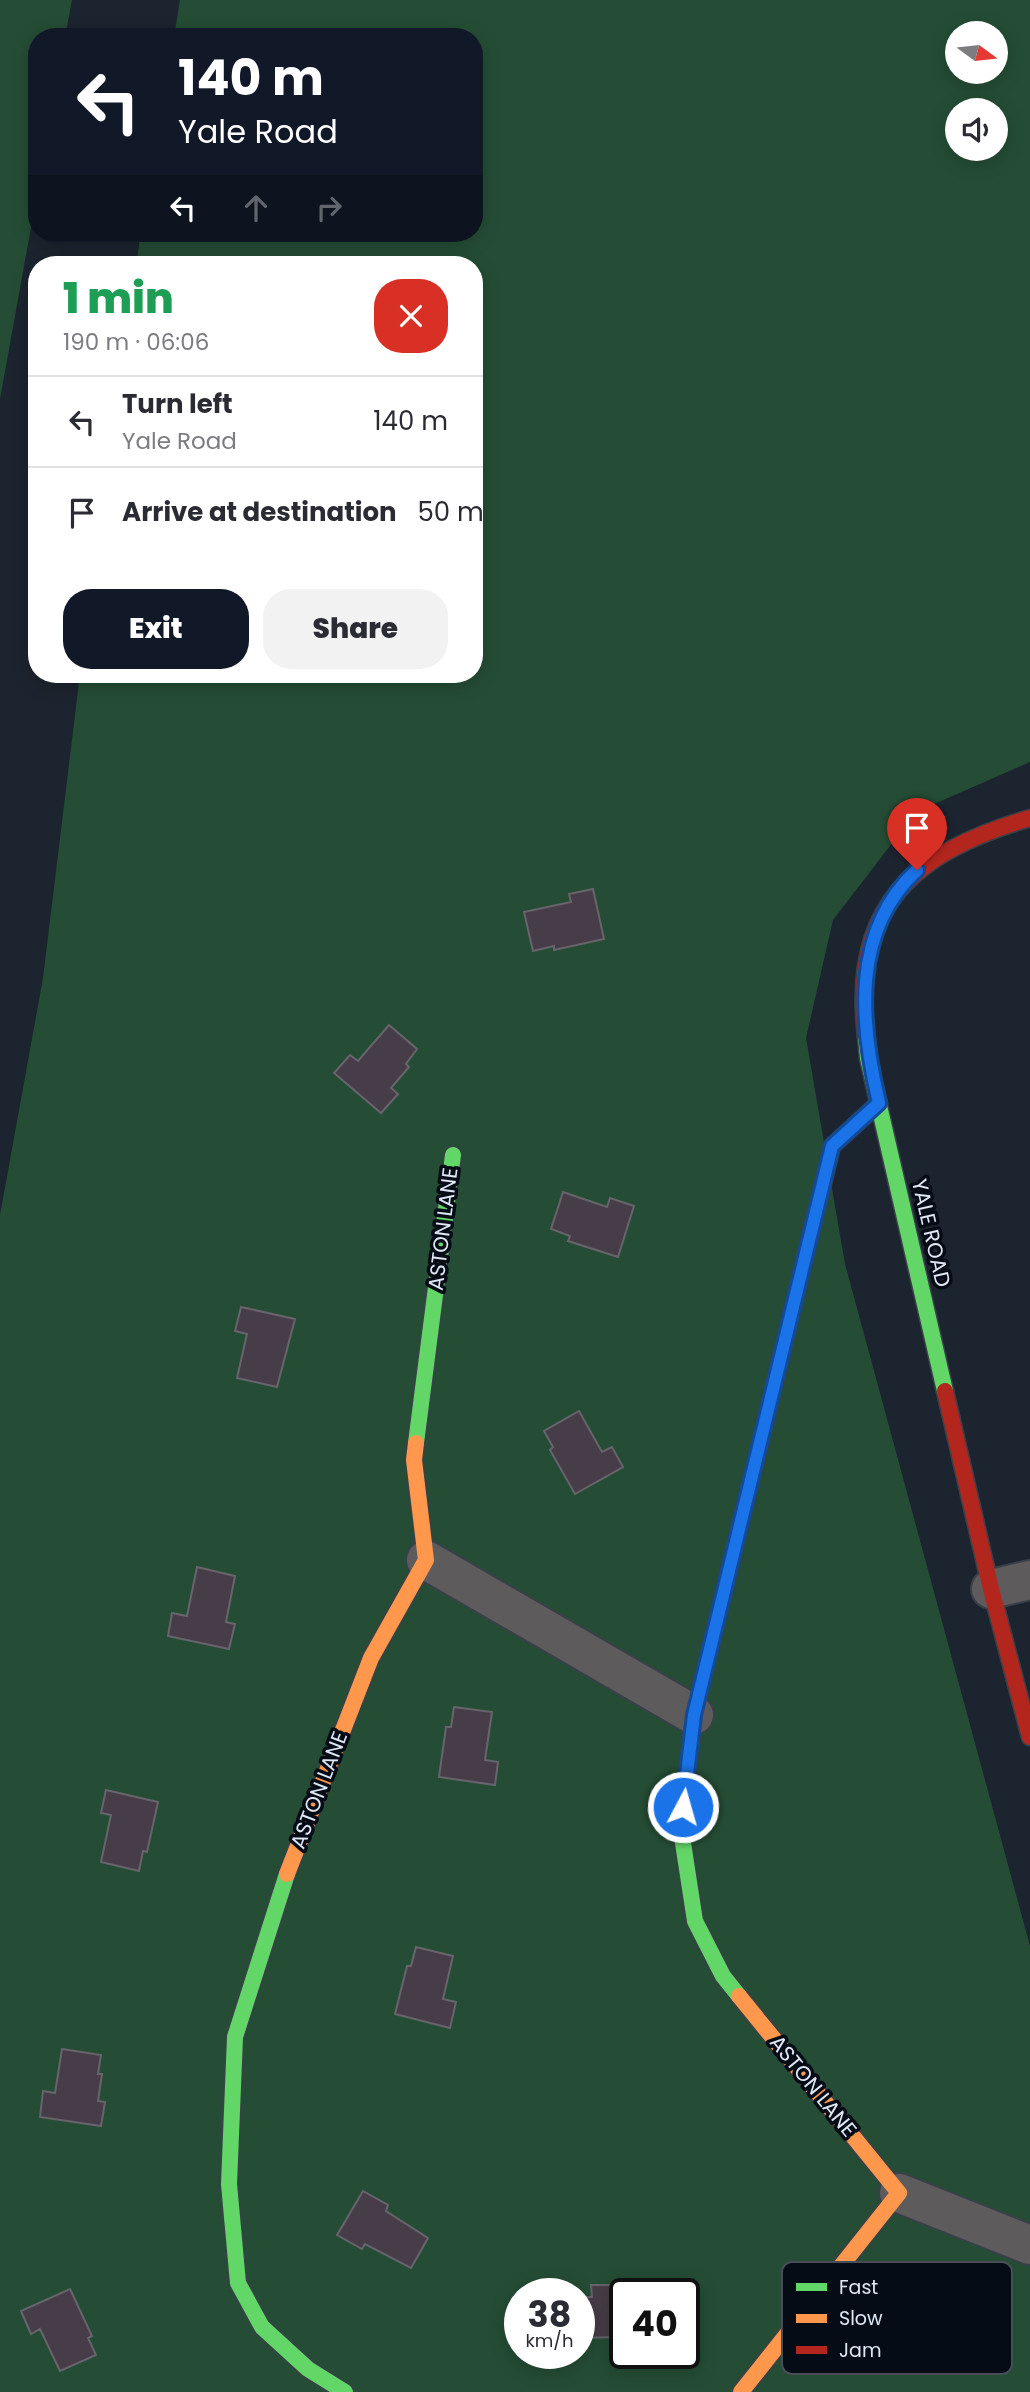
<!DOCTYPE html>
<html lang="en">
<head>
<meta charset="utf-8">
<style>
  body { margin:0; font-family:Poppins,sans-serif; background:#f2f2f3; color:#2b2b33; height:100vh; display:flex; flex-direction:column; font-size:26px; white-space:nowrap }
  * { box-sizing:border-box; margin:0 }
  p { font-size:23px; color:#7c7c81 }
  .icon { flex:none; width:38px; height:38px; fill:none; stroke:currentColor; stroke-width:2; stroke-linecap:round; stroke-linejoin:round }
  .map { position:relative; flex:1; overflow:hidden }
  .details { position:absolute; left:28px; top:256px; width:455px; height:427px; display:flex; flex-direction:column; background:#fff; border-radius:28px; box-shadow:0 4px 18px #0003 }
  .details>* { flex:none }
  .banner { position:absolute; left:28px; top:28px; width:455px; height:214px; border-radius:28px; box-shadow:0 4px 18px #0003; background:#111827; color:#fff; overflow:hidden }
  .needle { width:46px; rotate:105deg }
  .controls { position:absolute; left:945px; top:21px; display:grid; gap:14px }
  .controls a { display:grid; place-items:center; width:63px; height:63px; border-radius:50%; background:#fff; box-shadow:0 4px 18px #0003; font-size:35px }
  .speed { position:absolute; left:504px; top:2278px; display:flex; gap:14px; font-size:35px; font-weight:700; text-align:center }
  .speed>* { display:grid; place-content:center; width:91px; height:91px; border-radius:50%; background:#fff; box-shadow:0 4px 18px #0003; line-height:1 }
  .speed small { font-size:18px; font-weight:400 }
  .speed .limit { border:4px solid #111; border-radius:10px; background:#fff; color:#111 }
  .pin { position:absolute; display:grid; place-items:center; width:60px; height:60px; color:#fff; margin:-72px -30px; border-radius:50% 50% 50% 0; rotate:-45deg; box-shadow:0 0 7px #0007 }
  .pin .icon { rotate:45deg }
  .me { position:absolute; width:77px; margin:-38px; rotate:6deg; stroke-linejoin:round; filter:drop-shadow(0 0 5px #0008) }
  .turn { display:flex; align-items:center; gap:24px; height:147px; padding:0 35px; font-size:32px }
  .turn .icon { width:91px; height:91px; stroke-width:2.5 }
  .turn b { display:block; font-size:49px; line-height:60px }
  .lanes { display:flex; align-items:center; height:66px; padding:0 35px; background:#0003; justify-content:center; gap:35px; direction:ltr }
  .lanes .off { opacity:.35 }
  .round { display:grid; place-items:center; flex:none; width:74px; height:74px; border-radius:28px; background:#f2f2f3 }
  .head { display:flex; align-items:center; justify-content:space-between; height:119px; padding:0 35px }
  h1 { font-size:42px; font-weight:800; line-height:52px; color:#1e9e55 }
  .action { display:flex; gap:14px; margin-top:auto; padding:14px 35px }
  .action a { flex:1; height:80px; border-radius:28px; background:#111827; color:#fff; font-size:28px; font-weight:800; line-height:80px; text-align:center }
  .action a+a { background:#f2f2f3; color:#2b2b33 }
  ul { padding:0; list-style:none }
  li { display:flex; align-items:center; gap:21px; height:91px; padding:0 35px; border-top:2px solid #e1e1e2 }
  li div { flex:1 }
  li b { display:block; font-size:26px }
  li em { font-style:normal }
  .map>svg:first-child { display:block }
  .green { fill:#254d35; fill-rule:evenodd }
  .building { fill:#473d48; stroke:#67646c; stroke-width:2 }
  .lines { fill:none; stroke-linecap:round; stroke-linejoin:round }
  .street-casing { stroke:#394049; stroke-width:42 }
  .fast-casing { stroke:#394049; stroke-width:19 }
  .slow-casing { stroke:#394049; stroke-width:19 }
  .jam-casing { stroke:#394049; stroke-width:19 }
  .street { stroke:#5e5b5c; stroke-width:38 }
  .fast { stroke:#63d668; stroke-width:16 }
  .slow { stroke:#ff974d; stroke-width:16 }
  .jam { stroke:#b3261e; stroke-width:16 }
  .route-casing { stroke:#114b97; stroke-width:18 }
  .route { stroke:#1a73e8; stroke-width:12 }
  .labels { text-anchor:middle; stroke-width:7; stroke-linejoin:round; paint-order:stroke }
  .street-label { font-size:21px; fill:#dfe9f6; stroke:#060c15 }
  .key { fill:#060c15; stroke:#474e58; stroke-width:2 }
  .key-label { font-size:19px; fill:#dfe9f6 }
</style>
</head>
<body>
<div class="map">
<svg width="1030" height="2392" viewBox="0 0 1030 2392">
  <rect width="100%" height="100%" fill="#1c242f"/>
  <path class="green" d="M0 0H72L65 37H37V194L0 399Z
    M180 0H1030V762L916 812 833 920 806 1038 845 1264 1030 1946V2392H0V1215L43 978 80 674H474V264H136L141 233H474V37H174ZM957 33H996V72H957ZM957 110H996V149H957ZM520 2294H579V2354H520ZM625 2294H684V2354H625Z"/>
  <path class="building" d="M593 889 604 939 554 950V946L533 951 524 912 571 902 569 894Z
    M389 1025 417 1049 406 1064 409 1067 391 1088 398 1094 381 1113 334 1073 350 1055 358 1061Z
    M563 1192 607 1207 610 1198 634 1206 618 1257 568 1241 570 1236 551 1229Z
    M241 1307 295 1319 277 1387 237 1378 247 1334 235 1331Z
    M579 1411 602 1452 612 1447 623 1467 575 1494 550 1450 553 1447 544 1431Z
    M197 1567 235 1576 226 1622 235 1624 229 1649 168 1636 172 1613 187 1616Z
    M454 1707 492 1712 485 1760 498 1762 495 1785 439 1777 446 1727H451Z
    M106 1790 158 1802 147 1852 143 1851 139 1871 101 1862 111 1815 101 1813Z
    M416 1947 453 1956 443 1999 456 2002 450 2028 395 2014 407 1966H411Z
    M62 2049 101 2055 98 2074H102L98 2101 105 2102 101 2126 40 2117 43 2091 55 2093Z
    M363 2191 388 2205 386 2211 428 2238 411 2268 365 2244 362 2249 337 2235Z
    M591 2285H616L617 2337 579 2338V2297H592Z
    M70 2289 92 2336 88 2338 96 2355 60 2371 40 2329 31 2334 21 2311Z"/>
  <g class="lines">
    <g class="street-casing">
      <path id="street" d="M426 1560 694 1715
        M991 1589 1030 1580
        M899 2193 1030 2245"/>
    </g>
    <g class="fast-casing">
      <path id="fast" d="M866 1036 868 1058 945 1391
        M416 1443 453 1155
        M287 1874 235 2037 229 2184 238 2283 262 2327 308 2369 345 2392
        M739 1996 723 1976 695 1921 681 1830 694 1715 781 1357"/>
    </g>
    <g class="slow-casing">
      <path id="slow" d="M287 1874 371 1658 426 1560 414 1460 416 1443
        M739 1996 899 2193 741 2392"/>
    </g>
    <g class="jam-casing">
      <path id="jam" d="M866 1036C850 906 914 852 1030 818
        M781 1357 832 1146 879 1103
        M945 1391 991 1589 1030 1737"/>
    </g>
    <use href="#street" class="street"/>
    <use href="#fast" class="fast"/>
    <use href="#slow" class="slow"/>
    <use href="#jam" class="jam"/>
  </g>
  <g class="lines">
    <g class="route-casing">
      <path id="route" d="M683 1807 694 1715 832 1146 879 1103C860 1023 851 931 917 870"/>
    </g>
    <use href="#route" class="route"/>
  </g>
  <g class="labels">
    <g class="street-label">
      <text transform="translate(443 1229) rotate(-83)" y="7">ASTON LANE</text>
      <text transform="translate(931 1233) rotate(77)" y="7">YALE ROAD</text>
      <text transform="translate(319 1790) rotate(-69)" y="7">ASTON LANE</text>
      <text transform="translate(813 2086) rotate(51)" y="7">ASTON LANE</text>
    </g>
  </g>
  <rect x="782" y="2262" width="230" height="112" rx="10" class="key"/>
  <rect x="796" y="2283" width="31" height="8" fill="#63d668"/>
  <rect x="796" y="2314" width="31" height="9" fill="#ff974d"/>
  <rect x="796" y="2346" width="31" height="8" fill="#b3261e"/>
  <g class="key-label">
    <text x="839" y="2294">Fast</text>
    <text x="839" y="2325">Slow</text>
    <text x="839" y="2357">Jam</text>
  </g>
</svg>
<div class="controls">
<a><svg class="needle" viewBox="-14 -14 28 28"><path d="M0-13l5 13h-10z" fill="#e53935"/><path d="M0 13l5-13h-10z" fill="#7c7c81"/></svg></a>
<a><svg class="icon" aria-label="sound" viewBox="0 0 24 24"><path d="M4 9h4l5-4v14l-5-4H4zM17 9q2 3 0 6"/></svg></a>
</div>
<div class="speed"><div>38<small>km/h</small></div><div class="limit">40</div></div>
<div class="pin" style="left:917px;top:870px;background:#d93025"><svg class="icon" aria-label="arrive" viewBox="0 0 24 24"><path d="M6 21V4h12l-3 4 3 4H6"/></svg></div>
<svg class="me" style="left:683px;top:1807px" viewBox="-20 -20 40 40"><circle r="17" fill="#1a73e8" stroke="#fff" stroke-width="3"/><path d="M0-11L8 9 0 5-8 9z" fill="#fff"/></svg>
<div class="banner">
<div class="turn"><svg class="icon" aria-label="left" viewBox="0 0 24 24"><path d="M17 20v-9H6M10 6l-5 5 5 5"/></svg><div><b>140 m</b>Yale Road</div></div>
<div class="lanes"><svg class="icon" aria-label="left" viewBox="0 0 24 24"><path d="M17 20v-9H6M10 6l-5 5 5 5"/></svg><svg class="icon off" aria-label="ahead" viewBox="0 0 24 24"><path d="M12 20V5M6 11l6-6 6 6"/></svg><svg class="icon off" aria-label="right" viewBox="0 0 24 24"><path d="M7 20v-9h11M14 6l5 5-5 5"/></svg></div>
</div>
<section class="details">
<div class="head"><div><h1>1 min</h1><p>190 m · 06:06</p></div><a class="round" style="background:#d93025;color:#fff"><svg class="icon" aria-label="close" viewBox="0 0 24 24"><path d="M6 6l12 12M18 6L6 18"/></svg></a></div>
<ul>
<li><svg class="icon" aria-label="left" viewBox="0 0 24 24"><path d="M17 20v-9H6M10 6l-5 5 5 5"/></svg><div><b>Turn left</b><p>Yale Road</p></div><em>140 m</em></li>
<li><svg class="icon" aria-label="arrive" viewBox="0 0 24 24"><path d="M6 21V4h12l-3 4 3 4H6"/></svg><div><b>Arrive at destination</b></div><em>50 m</em></li>
</ul>
<div class="action"><a>Exit</a><a>Share</a></div>
</section>
</div>
</body>
</html>
